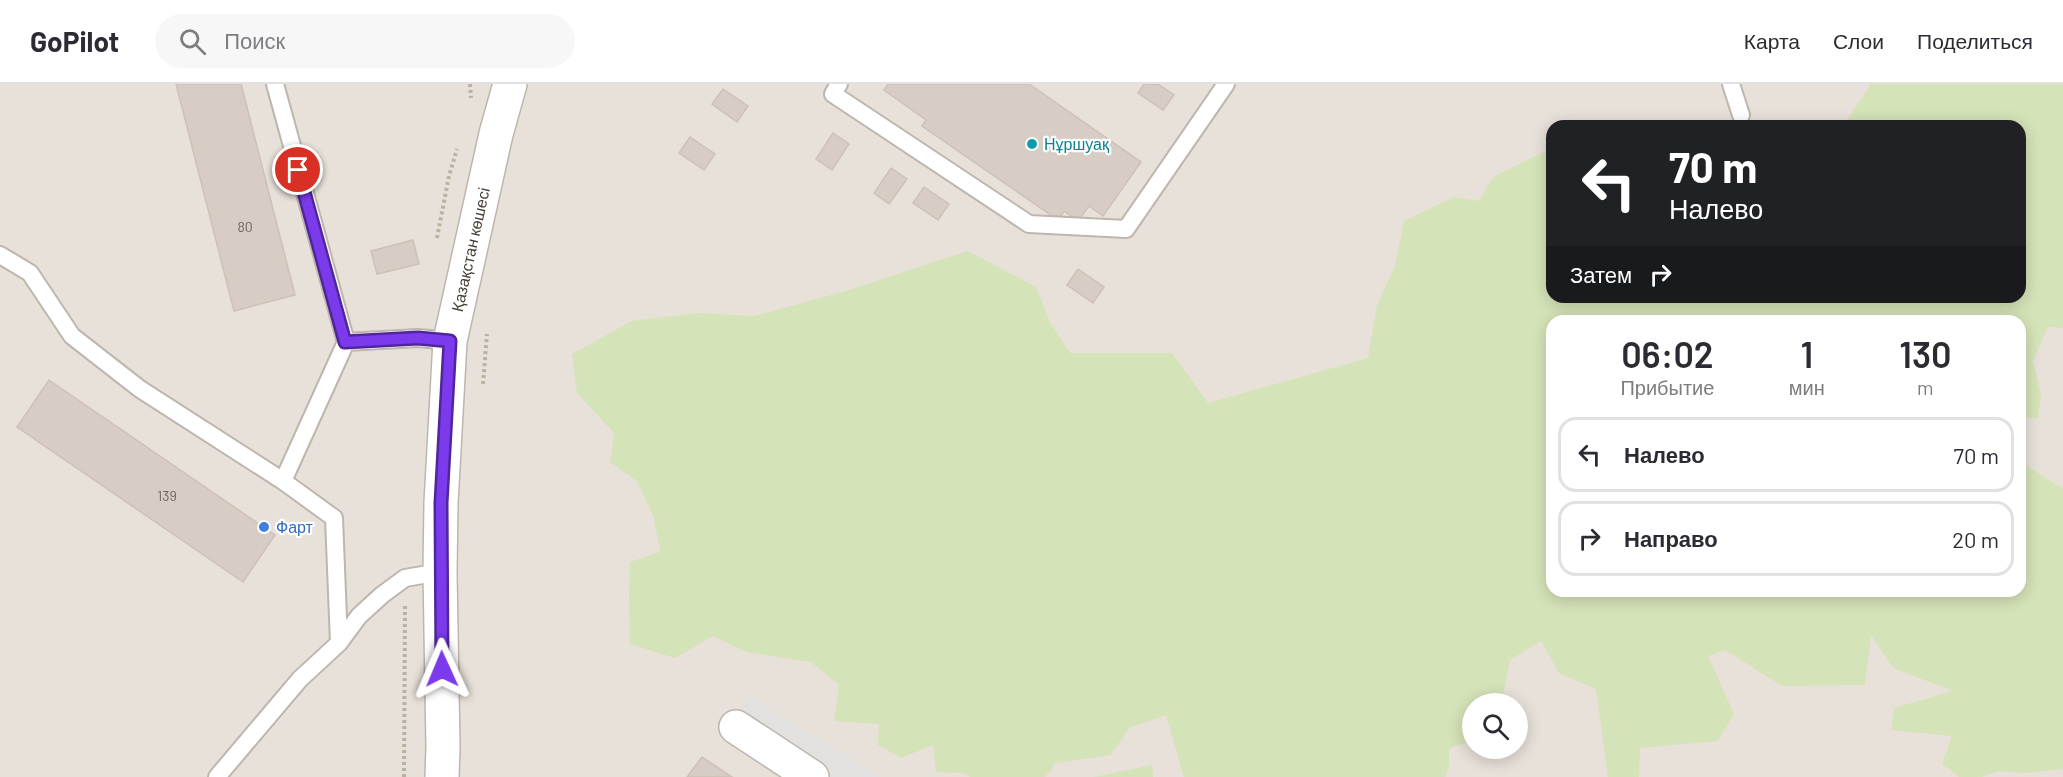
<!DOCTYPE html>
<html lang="ru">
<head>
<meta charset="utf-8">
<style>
  body { margin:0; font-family:Barlow,sans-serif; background:#f7f7f7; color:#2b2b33; height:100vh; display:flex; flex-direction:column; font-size:22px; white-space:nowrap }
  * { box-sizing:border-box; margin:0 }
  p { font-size:20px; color:#7c7c81 }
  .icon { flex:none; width:33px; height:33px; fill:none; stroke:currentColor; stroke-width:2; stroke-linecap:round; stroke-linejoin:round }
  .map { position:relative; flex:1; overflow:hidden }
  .panel { position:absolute; left:1546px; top:231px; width:480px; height:282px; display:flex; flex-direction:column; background:#fff; border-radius:18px; box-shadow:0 3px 15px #0003 }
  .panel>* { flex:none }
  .top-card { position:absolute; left:1546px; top:36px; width:480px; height:183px; border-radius:18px; box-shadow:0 3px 15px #0003; background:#202124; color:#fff; overflow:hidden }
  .tools { position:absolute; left:1462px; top:609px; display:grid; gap:12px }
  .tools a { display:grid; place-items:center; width:66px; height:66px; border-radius:50%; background:#fff; box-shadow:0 3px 15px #0003; font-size:30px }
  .pin { position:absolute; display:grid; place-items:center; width:51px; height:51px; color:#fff; margin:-26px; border:3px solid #fff; border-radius:50%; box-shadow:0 2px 6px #0007 }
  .me { position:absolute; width:66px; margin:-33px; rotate:359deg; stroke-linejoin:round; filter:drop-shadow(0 0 4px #0008) }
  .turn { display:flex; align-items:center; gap:21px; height:126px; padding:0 24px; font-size:27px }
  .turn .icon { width:78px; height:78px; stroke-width:2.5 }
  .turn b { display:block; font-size:42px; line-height:51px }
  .then { display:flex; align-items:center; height:57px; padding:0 24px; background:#0003; gap:12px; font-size:22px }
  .eta { display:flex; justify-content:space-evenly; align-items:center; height:102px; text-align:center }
  .eta b { font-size:36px; font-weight:600; line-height:42px }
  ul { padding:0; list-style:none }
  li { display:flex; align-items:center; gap:18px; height:75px; margin:0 12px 9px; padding:0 12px; border:3px solid #e1e1e2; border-radius:18px }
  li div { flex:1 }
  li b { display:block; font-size:22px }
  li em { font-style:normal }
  header { display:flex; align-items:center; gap:36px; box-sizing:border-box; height:84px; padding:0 30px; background:#fff; border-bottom:2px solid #e1e1e2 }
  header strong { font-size:28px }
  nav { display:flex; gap:33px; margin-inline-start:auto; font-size:21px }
  .search { width:420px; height:54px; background:#f7f7f7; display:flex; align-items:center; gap:15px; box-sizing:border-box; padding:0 21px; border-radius:33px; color:#7c7c81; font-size:22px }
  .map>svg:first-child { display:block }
  .residential { fill:#e7e1d9; fill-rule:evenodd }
  .green { fill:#d5e3b8 }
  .parking { fill:#e3e1df }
  .building { fill:#d7cdc4; stroke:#cec1b5; stroke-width:1.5 }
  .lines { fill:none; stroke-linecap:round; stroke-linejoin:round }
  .service-casing { stroke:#beb6ae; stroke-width:20 }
  .minor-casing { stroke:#beb6ae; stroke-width:36 }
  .tertiary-casing { stroke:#beb6ae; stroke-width:36 }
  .path { stroke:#beb0a1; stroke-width:4; stroke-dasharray:3 3; stroke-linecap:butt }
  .service { stroke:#fff; stroke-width:16 }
  .minor { stroke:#fff; stroke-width:33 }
  .tertiary { stroke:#fff; stroke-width:33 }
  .route-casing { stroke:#51269a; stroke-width:15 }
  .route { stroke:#7c3aed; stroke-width:10 }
  .culture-dot { fill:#0f9aa8; stroke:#fff; stroke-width:2 }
  .shop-dot { fill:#3f7fe0; stroke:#fff; stroke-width:2 }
  .labels { text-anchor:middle; stroke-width:4.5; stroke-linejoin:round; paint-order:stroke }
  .number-label { font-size:14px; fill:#6b635c }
  .culture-label { font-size:16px; fill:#0d838f; stroke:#fff; text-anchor:start }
  .street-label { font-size:16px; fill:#474039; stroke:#fff }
  .shop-label { font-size:16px; fill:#366cbe; stroke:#fff; text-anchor:start }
</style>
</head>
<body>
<header>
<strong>GoPilot</strong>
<div class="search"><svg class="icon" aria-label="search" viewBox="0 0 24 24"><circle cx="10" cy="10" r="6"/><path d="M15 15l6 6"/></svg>Поиск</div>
<nav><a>Карта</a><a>Слои</a><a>Поделиться</a></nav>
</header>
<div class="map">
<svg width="2063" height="693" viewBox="0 0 2063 693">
  <rect width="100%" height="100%" fill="#f4f0eb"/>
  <path class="residential" d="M0 0H2063V693H0ZM1552 42H2020V213H1552ZM1552 237H2020V507H1552ZM1473 620H1518V664H1473Z"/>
  <path class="green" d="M1871 0H2063V244L2048 243 2033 277 2041 310 2038 334 2021 333 2020 237H1552V507H2020L2021 378 2063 405V685L2025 689 1997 687 1982 693H1959L1942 680 1952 652 1891 646 1894 624 1953 607 1893 584 1871 551 1865 601 1782 602 1725 566 1708 572 1734 630 1718 657 1640 664 1639 693H1608L1596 605 1559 589 1541 557 1510 576 1501 619 1473 620V656L1449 664V682L1445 693H1184L1166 631 1129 644 1111 671 1056 679 1045 693H970L964 689 936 688 933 661 901 674 878 661 879 640 834 637 839 601 811 578 746 568 713 552 675 574 630 560 629 513 630 478 660 468 654 434 637 397 610 378 614 349 577 309 572 270 632 237 698 229 755 232 849 206 968 167 1036 203 1050 238 1070 269H1172L1208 319 1368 274 1377 221 1395 182 1404 137 1454 113 1479 117 1493 93 1552 64V213H2020V42H1843Z
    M1152 681 1153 693H1094Z"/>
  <path class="parking" d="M747 611 881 693H812L736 643Z"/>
  <path class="building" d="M176 0H241L295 211 234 227Z
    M888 0H1029L1141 78 1103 132 1089 122 1078 137 1064 127 1058 136 922 42 926 36 884 6Z
    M1144 0H1158L1174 11 1163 26 1138 9Z
    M723 5 748 22 737 38 712 20Z
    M833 49 849 60 832 86 816 75Z
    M690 53 715 70 704 86 679 69Z
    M891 84 907 95 889 120 874 109Z
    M924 103 949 120 938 136 913 119Z
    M413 156 419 180 377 190 371 167Z
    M1078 185 1104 203 1093 219 1067 201Z
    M49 296 275 451 243 498 17 343Z
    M702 673 732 693H687Z"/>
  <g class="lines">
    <g class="service-casing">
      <path id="service" d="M275 0 346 258
        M839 0 833 10 1029 140 1126 145 1226 0
        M1731 0 1741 31
        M0 171 30 189 72 252 140 305 283 397 334 434 339 559
        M283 397 346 258 418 254 450 257
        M217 693 300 595 339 559 359 532 382 511 405 494 440 488"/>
    </g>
    <g class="minor-casing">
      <path id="minor" d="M736 643 812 693"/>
    </g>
    <g class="tertiary-casing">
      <g id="tertiary">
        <path id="s1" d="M442 693 443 663 440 488 441 419 450 257 496 50 510 0"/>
      </g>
    </g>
    <path class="path" d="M470 0 471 14
      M437 154 449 92 457 65
      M483 300 487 250
      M404 693 405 522"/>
    <use href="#service" class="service"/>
    <use href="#minor" class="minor"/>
    <use href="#tertiary" class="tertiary"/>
  </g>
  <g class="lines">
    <g class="route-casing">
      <path id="route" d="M298 86 345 258 418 254 450 257 441 419 442 585"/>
    </g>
    <use href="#route" class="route"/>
  </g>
  <circle class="culture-dot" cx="1032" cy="60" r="6"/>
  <circle class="shop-dot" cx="264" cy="443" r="6"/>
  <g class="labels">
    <g class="number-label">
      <text x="245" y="148">80</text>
      <text x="167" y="417">139</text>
    </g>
    <g class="culture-label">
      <text x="1044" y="66">Нұршуақ</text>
    </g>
    <g class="street-label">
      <text dy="6" stroke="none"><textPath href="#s1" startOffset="530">Қазақстан көшесі</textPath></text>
    </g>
    <g class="shop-label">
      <text x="276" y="449">Фарт</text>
    </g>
  </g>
</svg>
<div class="tools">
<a><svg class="icon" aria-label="search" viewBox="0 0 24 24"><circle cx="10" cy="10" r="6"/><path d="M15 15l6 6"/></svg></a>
</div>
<div class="pin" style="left:298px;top:86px;background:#d93025"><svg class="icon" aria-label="arrive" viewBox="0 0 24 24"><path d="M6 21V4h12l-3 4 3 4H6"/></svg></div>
<svg class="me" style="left:442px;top:585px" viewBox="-20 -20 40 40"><path d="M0-17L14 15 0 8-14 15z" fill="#7c3aed" stroke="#fff" stroke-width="4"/></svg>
<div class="top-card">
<div class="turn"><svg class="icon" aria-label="left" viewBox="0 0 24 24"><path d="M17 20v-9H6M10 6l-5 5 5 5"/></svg><div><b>70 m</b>Налево</div></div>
<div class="then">Затем<svg class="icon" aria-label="right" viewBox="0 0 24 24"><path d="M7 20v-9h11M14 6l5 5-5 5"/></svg></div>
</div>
<section class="panel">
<div class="eta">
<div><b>06:02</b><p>Прибытие</p></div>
<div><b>1</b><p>мин</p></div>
<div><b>130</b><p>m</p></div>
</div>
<ul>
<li><svg class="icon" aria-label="left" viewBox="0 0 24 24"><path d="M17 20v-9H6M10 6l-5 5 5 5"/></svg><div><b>Налево</b></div><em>70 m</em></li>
<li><svg class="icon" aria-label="right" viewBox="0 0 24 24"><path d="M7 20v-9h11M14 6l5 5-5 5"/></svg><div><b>Направо</b></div><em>20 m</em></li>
</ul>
</section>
</div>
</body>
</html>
